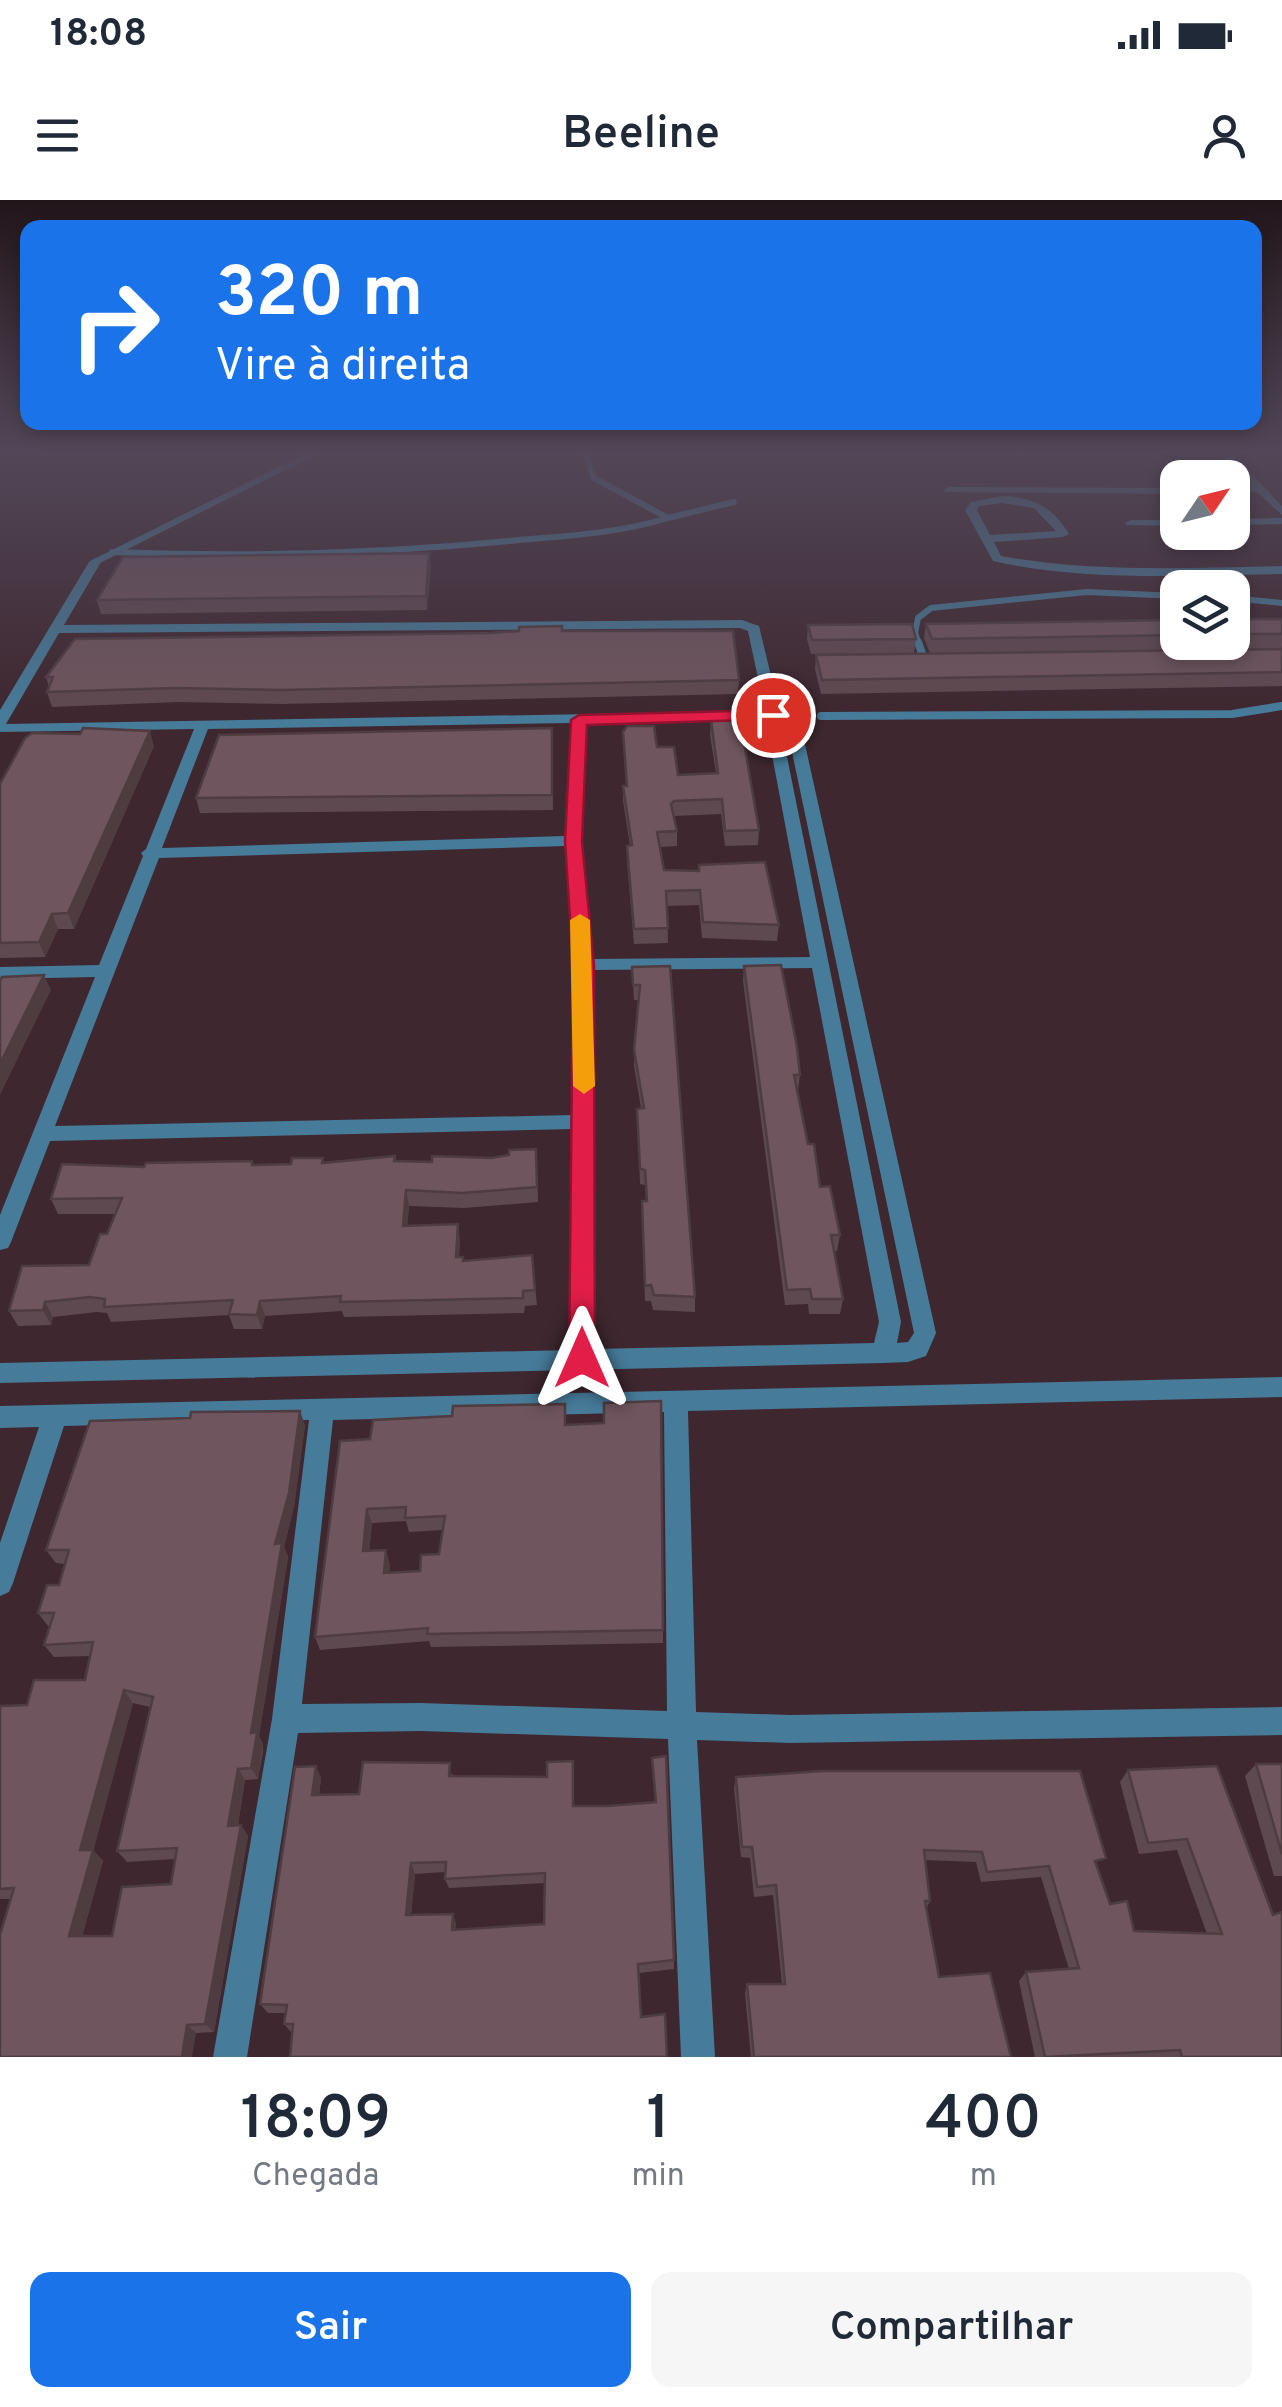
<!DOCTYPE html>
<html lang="pt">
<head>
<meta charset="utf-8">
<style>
  body { margin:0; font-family:Overpass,sans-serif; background:#f6f6f7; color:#1f2937; height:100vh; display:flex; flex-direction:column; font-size:38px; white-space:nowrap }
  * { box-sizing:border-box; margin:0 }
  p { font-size:32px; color:#747a83 }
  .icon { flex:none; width:55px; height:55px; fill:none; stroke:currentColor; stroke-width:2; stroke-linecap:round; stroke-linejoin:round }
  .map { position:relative; height:1857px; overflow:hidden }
  .drawer { display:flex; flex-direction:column; background:#fff; flex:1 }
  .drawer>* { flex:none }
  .hud { position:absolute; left:20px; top:20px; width:1242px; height:210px; border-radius:20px; box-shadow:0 5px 15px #0003; background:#1a73e8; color:#fff; overflow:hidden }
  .needle { width:65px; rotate:55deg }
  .fabs { position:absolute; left:1160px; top:260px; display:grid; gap:20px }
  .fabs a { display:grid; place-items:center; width:90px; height:90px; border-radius:20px; background:#fff; box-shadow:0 5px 15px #0003; font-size:50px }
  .pin { position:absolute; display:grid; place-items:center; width:85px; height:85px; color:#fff; margin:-42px; border:5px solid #fff; border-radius:50%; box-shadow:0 2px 10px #0007 }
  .me { position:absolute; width:110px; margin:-55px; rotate:0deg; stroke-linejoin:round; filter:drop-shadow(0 0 8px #0008) }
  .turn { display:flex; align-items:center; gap:35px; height:210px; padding:0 30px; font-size:45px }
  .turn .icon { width:130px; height:130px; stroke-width:2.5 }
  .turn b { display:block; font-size:70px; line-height:85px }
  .eta { display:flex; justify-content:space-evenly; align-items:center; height:170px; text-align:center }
  .eta b { font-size:60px; font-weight:600; line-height:70px }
  .button { display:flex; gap:20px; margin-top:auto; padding:20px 30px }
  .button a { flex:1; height:115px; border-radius:20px; background:#1a73e8; color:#fff; font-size:40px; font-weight:600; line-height:115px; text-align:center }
  .button a+a { background:#f6f6f7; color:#1f2937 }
  .status { display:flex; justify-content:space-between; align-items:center; height:70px; padding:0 50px; background:#fff; direction:ltr }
  .status svg { height:28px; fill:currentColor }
  header { display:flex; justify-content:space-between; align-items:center; height:130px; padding:0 30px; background:#fff; font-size:45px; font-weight:600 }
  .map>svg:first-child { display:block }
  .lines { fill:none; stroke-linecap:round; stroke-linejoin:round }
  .lane-far1 { stroke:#467b99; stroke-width:6 }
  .lane { stroke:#467b99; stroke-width:8 }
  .street { fill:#467b99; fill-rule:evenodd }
  .wall { fill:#5f4950; fill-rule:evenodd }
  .shaded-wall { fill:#4e3c41 }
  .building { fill:#6f555d; stroke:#4e3c41; stroke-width:2.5; fill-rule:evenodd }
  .route { fill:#e11d48; stroke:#92132f; stroke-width:2.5 }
  .slow { fill:#f59e0b }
</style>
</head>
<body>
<div class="status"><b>18:08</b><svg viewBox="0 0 49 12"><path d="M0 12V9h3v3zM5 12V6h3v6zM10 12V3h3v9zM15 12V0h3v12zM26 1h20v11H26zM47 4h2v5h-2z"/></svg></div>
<header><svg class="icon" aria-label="menu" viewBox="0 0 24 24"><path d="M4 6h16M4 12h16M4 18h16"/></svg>Beeline<svg class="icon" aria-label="person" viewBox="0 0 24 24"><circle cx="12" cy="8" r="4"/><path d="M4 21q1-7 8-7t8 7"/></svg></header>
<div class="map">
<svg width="1282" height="1857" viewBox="0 0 1282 1857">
  <rect width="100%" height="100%" fill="#3e272f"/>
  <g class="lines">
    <path class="lane-far1" d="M586 254 594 278 668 318 734 302
      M112 352C245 357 377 354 509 341 563 336 616 334 668 318
      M95 362 311 254
      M1232 398 1282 403
      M919 444 915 433 918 418 931 408 1087 392 1178 396"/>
    <path class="lane" d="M918 442 924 459
      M821 516 1232 514 1282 506"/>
    <path class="street" d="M1221 254H1232L1282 306V315L1257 292 1232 293V287L1251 286Z
      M949 287 1178 288V294L945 292 944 290Z
      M1002 296C1033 297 1053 307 1069 334L1063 337 994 342 1001 356C1092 373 1190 368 1282 366V374C1189 375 1084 382 993 361L965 310 971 302ZM1002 303 1034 308 1056 331 990 335 977 310 979 306Z
      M1282 318V324L1232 325V319Z
      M1131 320H1178V326L1127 325 1125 323Z
      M95 358 101 362 64 425 742 420 759 426 780 513 802 531 936 1133 926 1156 908 1162 883 1163 0 1183V1163L570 1150 573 929 50 941 11 1042 8 1048 0 1050V1015L95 777 0 779V767L99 765 143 656 141 653 146 649 194 529 0 532V510L89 362ZM740 428 748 431 765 511 6 524 59 433ZM768 520 766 523 810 757 591 759 581 641 586 522ZM572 523 565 636 162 648 208 529ZM781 527 788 533 914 1133 908 1142 897 1143 901 1122ZM565 646 574 765 573 915 55 926 159 658ZM812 768 879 1122 874 1143 594 1149 592 770Z
      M1282 1177V1197L688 1211 696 1512 790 1515 1282 1507V1535L790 1543 697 1540 715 1857H681L668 1539 421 1531 298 1533 247 1857H213L272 1519 309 1220 64 1226 13 1383 9 1392 0 1396V1343L39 1227 0 1228V1206ZM664 1212 667 1511 421 1503 302 1504 333 1220Z"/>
  </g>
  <path class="wall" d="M431 366 427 410 101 414 97 400Z
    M1232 419H1282V448L930 453 924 438 926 424 1178 420V442H1232Z
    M808 425 916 439 914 453 811 454 807 439Z
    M562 431 739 480 738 494 281 504 179 502 52 507 47 492 49 487 46 477 490 433Z
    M1282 449V486L821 494 815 469 816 455Z
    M711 520 759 630 758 645 725 646 721 614 674 616 677 631V646L660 647 664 670 698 671 699 665 779 725 777 741 702 738 699 705 667 706 668 743 634 744 627 661V646L630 645 623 601V586H626L623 532 657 547 678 575 716 573 710 535Z
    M552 528 553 610 200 613 196 598Z
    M154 546 74 729H58L45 757 0 758V584Z
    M670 766 695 1097V1112L653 1110 651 1101H645L642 1017 646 1001 645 985 640 984 637 909 641 908 634 866 639 800H634L632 767Z
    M744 766 800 875 798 890H797L808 944 820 987 840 1035 837 1051H834L843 1099 840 1114H809L808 1104 785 1105 743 781Z
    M395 956 396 961 537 965 538 1002 464 1008 409 1006 407 1026 460 1039 459 1057H463L464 1061 532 1055 537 1105 525 1106 524 1113 344 1117 342 1111 265 1116 262 1129H234L229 1115 111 1122 107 1113 97 1112 53 1117 51 1125 18 1126 9 1111 89 1065 107 1034 115 1014H58L51 999 144 967 252 961 254 965 291 964 323 958 324 963Z
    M661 1201 663 1443 431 1447 429 1441 320 1450 315 1437 340 1241 604 1223ZM406 1321 409 1332 443 1330 439 1354 420 1371 389 1373 390 1364 369 1351 372 1323Z
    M305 1225 294 1307 284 1347 288 1357 259 1536 263 1544V1552L258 1579 245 1580 238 1625H241L248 1636 214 1832 196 1833 11 1699H0V1506L27 1505 85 1480 90 1456 54 1457 44 1445 50 1426H48L38 1413 59 1385 65 1364 56 1363 46 1350ZM133 1503 150 1507 117 1651 127 1662 175 1659 171 1684 112 1736H82L103 1661 93 1650Z
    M652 1558 674 1760V1769L639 1773 641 1817 667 1857 291 1832 284 1824 286 1813H268L260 1804 316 1566 321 1578 319 1595 359 1594 453 1574V1576L547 1577 574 1572V1606H608L655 1602ZM445 1672V1679L449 1688 545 1683 544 1724 456 1730V1723L411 1715 415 1674Z
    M1256 1564H1282V1676H1274L1245 1576Z
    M1217 1566 1282 1857H1035L1019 1781 1026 1772 1069 1769 1041 1677 981 1682 976 1662 925 1660 930 1701 926 1709 939 1777 1011 1857H751L745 1793 747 1784H782L773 1695 754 1697 750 1658 741 1657 734 1588 736 1577 1097 1668 1110 1704 1134 1731 1207 1734 1177 1650 1139 1654 1120 1582 1128 1570Z"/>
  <path class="shaded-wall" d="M429 353 431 366 427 410 426 396Z
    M150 531 154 546 74 729 68 713Z
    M52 714 58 729 45 757 39 742Z
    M44 775 51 790 0 895V864Z
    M406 990 409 1006 406 1041 403 1026Z
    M458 1024 460 1039 458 1072 456 1057Z
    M260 1101 265 1116 262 1129 257 1115Z
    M45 1102 53 1117 51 1125 43 1110Z
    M300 1211 305 1225 294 1307 284 1347 288 1357 259 1536 263 1544 258 1579 251 1568V1533L275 1344Z
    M367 1309 372 1323 368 1364 363 1351Z
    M386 1350 390 1364 388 1386 384 1373Z
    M124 1490 133 1503 92 1656 93 1650 103 1661 80 1745 69 1736 80 1650Z
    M316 1566 321 1578 318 1606 312 1595Z
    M238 1569 245 1580 236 1636 228 1626Z
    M241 1625 248 1636 214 1832 205 1824Z
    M411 1663 415 1674 410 1725 406 1715Z
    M453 1714 456 1723V1740L452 1730Z
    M187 1825 196 1833 192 1857H182Z"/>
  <path class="building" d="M429 353 426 396 97 400 123 357Z
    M1232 419H1282V434H1232Z
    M1178 420V435L932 439 926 424Z
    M912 424 916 439 812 440 808 425Z
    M562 426V431H733L739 480 278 490 175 488 47 492 53 477H46L75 439 490 433 519 431V427Z
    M1282 449V472L822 480 816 455Z
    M740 519 759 630 725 631 722 599 674 601 671 604 677 631 657 632 664 670 699 671V665L765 662 779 725 703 722 700 690 666 691 668 728 634 729 627 646 632 645 623 586H627L623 532 627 526H654L657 547H674L678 575 718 573 711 520Z
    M83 528 150 531 68 713 52 714 39 742 0 743V584L25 538 32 533 80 534Z
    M552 528V595L196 598 219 535Z
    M781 765 797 847 800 875H794L808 944H814L820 987 830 986 840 1035H831L843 1099H812L810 1089 787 1090 744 766Z
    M670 766 695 1097 654 1095 651 1085 645 1086 642 1001H647L645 970 640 969 637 909 644 908 634 850 640 785H633L632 767Z
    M44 775 0 864V781L2 777Z
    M536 949 537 987 462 993 406 990 403 1026 458 1024 456 1057H463V1061L532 1055 535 1090 523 1091V1098L340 1102 341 1096 260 1101 257 1115 229 1114 233 1100 104 1107 105 1099 90 1097 45 1102 43 1110 9 1111 22 1066 89 1065 100 1034H107L122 998 51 999 62 964 144 967 146 963 252 961V965L291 964 292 958H323L322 963 395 956 394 961 432 962V956L491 958 509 955V950Z
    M661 1201 663 1430 427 1434 428 1428 315 1437 340 1241 370 1239 373 1220 452 1216 453 1206 565 1204V1225L604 1223V1203ZM406 1307 405 1318 445 1316 439 1354 421 1355 420 1371 384 1373 386 1350 363 1351 367 1309Z
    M300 1211 289 1293 275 1344 282 1343 251 1533 257 1532 256 1540 251 1568 238 1569 228 1626 241 1625 205 1824 187 1825 182 1857H0V1735L14 1688 0 1689V1506L27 1505 34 1480H85L93 1442 44 1445 54 1413H38L47 1385H59L69 1350H46L90 1221 190 1218 191 1212ZM124 1490 153 1497 117 1651 177 1648 171 1684 122 1687 112 1736H69L93 1650H80Z
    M666 1556 674 1760 638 1764 641 1817 665 1814 667 1857H290L293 1824H284L287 1805 260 1804 295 1567 316 1566 312 1595 359 1594 363 1562 450 1563 449 1576 547 1577V1562L573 1561V1606H608L656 1602 652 1558ZM446 1662 445 1679 545 1673 544 1724 452 1730 453 1714 406 1715 411 1663Z
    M1256 1564H1282V1654Z
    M1217 1566 1273 1715 1281 1712 1282 1714V1857H1182L1180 1850 1045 1857 1026 1772 1079 1768 1049 1666 987 1672 982 1652 924 1650 930 1701H925L939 1777 990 1773 1011 1857H754L747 1784H785L776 1685 757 1687 752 1647H742L736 1577 822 1571H1080L1106 1658 1095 1661 1110 1704 1127 1701 1134 1731 1222 1734 1187 1639 1148 1643 1128 1570Z"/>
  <linearGradient id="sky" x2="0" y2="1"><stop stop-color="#22151a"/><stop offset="0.49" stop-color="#524758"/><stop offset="1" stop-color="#524758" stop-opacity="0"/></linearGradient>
  <rect width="1282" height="514" fill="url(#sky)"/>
  <path class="route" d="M773 510 778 512V519L587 525 582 641 594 765 595 1158 591 1165H573L569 1158 573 765 565 641 571 520 579 515Z"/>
  <path class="slow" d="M580 714 590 720 595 886 584 894 573 886 570 720Z"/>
</svg>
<div class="fabs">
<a><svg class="needle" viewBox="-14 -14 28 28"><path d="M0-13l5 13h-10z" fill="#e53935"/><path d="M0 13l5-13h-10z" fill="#747a83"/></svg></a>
<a><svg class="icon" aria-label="layers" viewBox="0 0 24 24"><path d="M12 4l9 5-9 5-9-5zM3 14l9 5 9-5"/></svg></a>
</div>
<div class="pin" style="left:773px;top:515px;background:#d93025"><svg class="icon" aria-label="arrive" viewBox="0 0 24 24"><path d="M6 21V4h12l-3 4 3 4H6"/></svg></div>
<svg class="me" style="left:582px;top:1158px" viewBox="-20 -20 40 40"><path d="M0-17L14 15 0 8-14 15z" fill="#e11d48" stroke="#fff" stroke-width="4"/></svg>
<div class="hud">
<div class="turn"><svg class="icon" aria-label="right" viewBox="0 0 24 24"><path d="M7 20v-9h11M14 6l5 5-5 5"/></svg><div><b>320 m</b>Vire à direita</div></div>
</div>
</div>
<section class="drawer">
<div class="eta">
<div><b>18:09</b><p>Chegada</p></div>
<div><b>1</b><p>min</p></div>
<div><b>400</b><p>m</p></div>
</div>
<div class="button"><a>Sair</a><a>Compartilhar</a></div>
</section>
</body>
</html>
